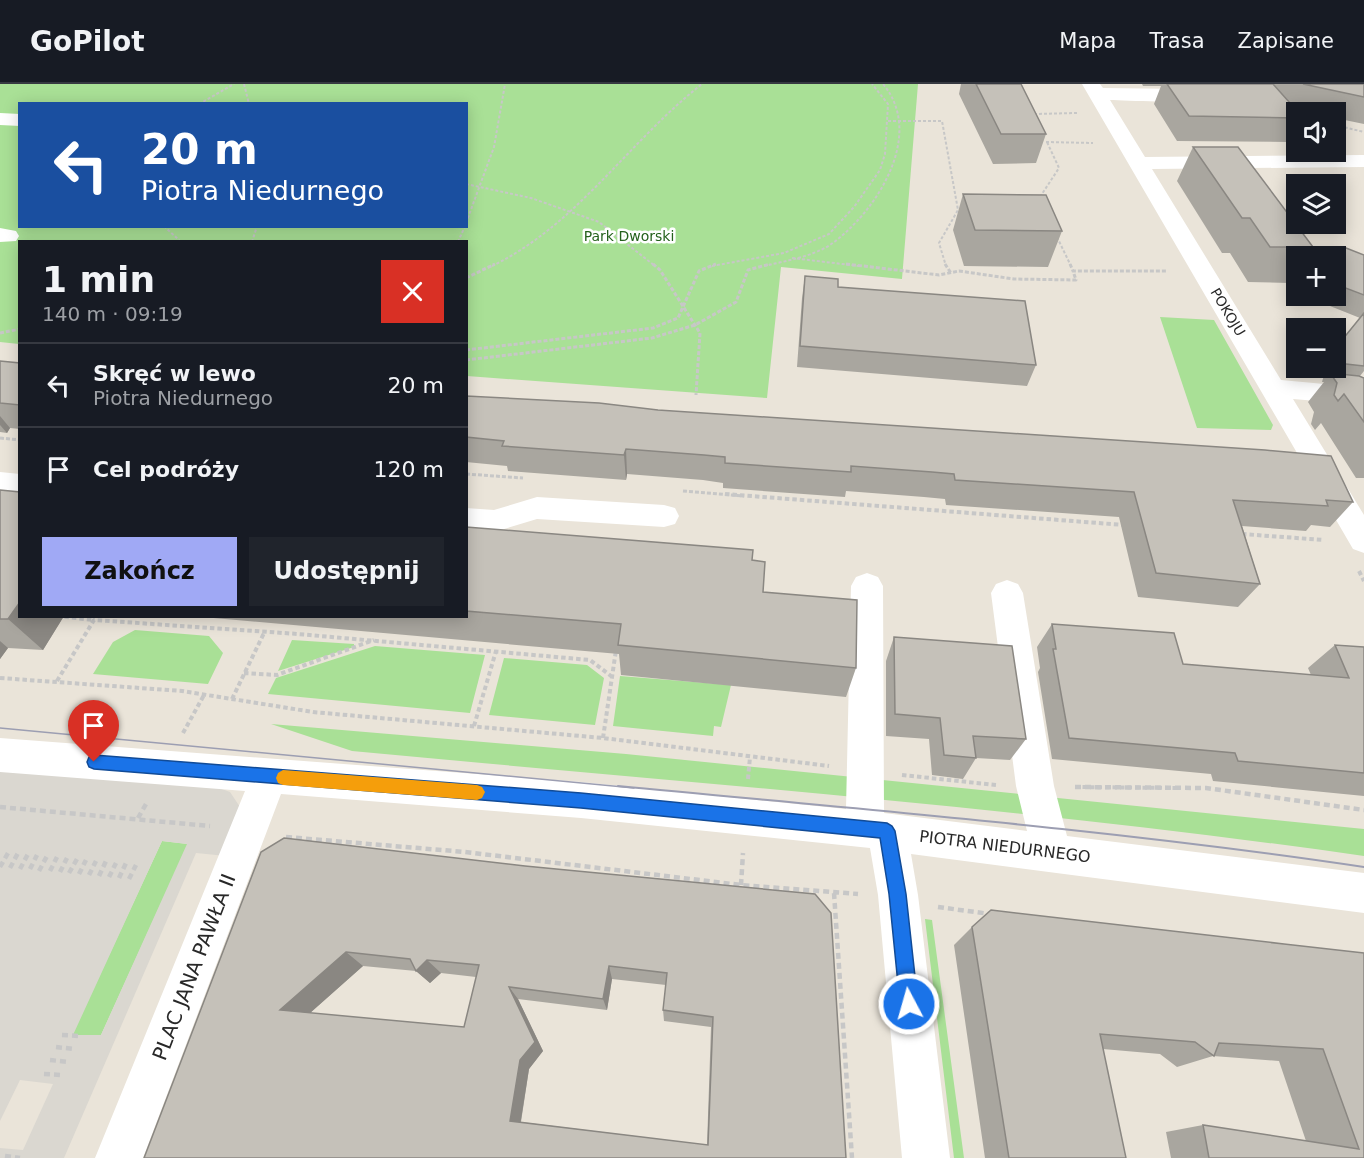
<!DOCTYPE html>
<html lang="pl">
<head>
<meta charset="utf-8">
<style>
  body { margin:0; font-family:"DejaVu Sans",sans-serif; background:#20242c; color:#f1f3f6; height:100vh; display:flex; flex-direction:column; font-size:22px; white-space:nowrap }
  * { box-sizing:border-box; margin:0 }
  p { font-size:20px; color:#9ea1a6 }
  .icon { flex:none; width:33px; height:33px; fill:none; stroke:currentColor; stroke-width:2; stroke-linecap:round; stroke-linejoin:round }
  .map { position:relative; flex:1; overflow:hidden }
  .details { position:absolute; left:18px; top:156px; width:450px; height:378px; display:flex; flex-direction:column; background:#171b24; border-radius:0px; box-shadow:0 3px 15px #0003 }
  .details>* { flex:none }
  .hud { position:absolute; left:18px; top:18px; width:450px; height:126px; border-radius:0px; box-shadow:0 3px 15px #0003; background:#1a4fa0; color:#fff; overflow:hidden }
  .tools { position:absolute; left:1286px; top:18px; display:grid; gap:12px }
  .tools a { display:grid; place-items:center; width:60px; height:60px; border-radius:0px; background:#171b24; box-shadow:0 3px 15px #0003; font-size:30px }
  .pin { position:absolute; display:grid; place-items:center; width:51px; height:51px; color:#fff; margin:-62px -26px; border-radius:50% 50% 50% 0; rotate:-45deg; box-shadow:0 0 6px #0007 }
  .pin .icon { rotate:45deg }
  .me { position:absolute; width:66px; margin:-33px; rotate:354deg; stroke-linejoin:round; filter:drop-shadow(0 0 4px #0008) }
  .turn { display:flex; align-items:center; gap:21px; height:126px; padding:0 24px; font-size:27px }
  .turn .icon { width:78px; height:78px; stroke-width:2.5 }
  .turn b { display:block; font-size:42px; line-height:51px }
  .round { display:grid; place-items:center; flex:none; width:63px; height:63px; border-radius:0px; background:#20242c }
  .overview { display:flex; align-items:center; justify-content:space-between; height:102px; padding:0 24px }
  h1 { font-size:36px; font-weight:800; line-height:45px }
  .action { display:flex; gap:12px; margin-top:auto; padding:12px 24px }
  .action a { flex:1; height:69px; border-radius:0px; background:#a0a9f5; color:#111; font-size:24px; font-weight:800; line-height:69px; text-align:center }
  .action a+a { background:#20242c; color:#f1f3f6 }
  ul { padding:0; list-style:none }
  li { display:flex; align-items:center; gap:18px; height:84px; padding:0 24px; border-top:2px solid #363941 }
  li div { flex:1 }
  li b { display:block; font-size:22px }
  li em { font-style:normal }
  header { display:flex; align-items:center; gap:36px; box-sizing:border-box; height:84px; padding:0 30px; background:#171b24; border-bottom:2px solid #363941 }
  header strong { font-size:28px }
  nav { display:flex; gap:33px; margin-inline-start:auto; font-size:21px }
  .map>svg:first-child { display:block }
  .green { fill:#a9e096; fill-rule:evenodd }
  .plaza { fill:#dad7d0; fill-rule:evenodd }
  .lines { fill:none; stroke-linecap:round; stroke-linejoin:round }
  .path-far3 { stroke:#c7c7c7; stroke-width:2; stroke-dasharray:3 2; stroke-linecap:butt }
  .path-far2 { stroke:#c7c7c7; stroke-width:3; stroke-dasharray:4 2; stroke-linecap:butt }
  .path-far1 { stroke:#c7c7c7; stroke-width:4; stroke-dasharray:4.5 3; stroke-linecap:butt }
  .path { stroke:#c7c7c7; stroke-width:4.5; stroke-dasharray:6 4; stroke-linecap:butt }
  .minor { fill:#fff; fill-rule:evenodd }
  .tram-far1 { stroke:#9c9eb2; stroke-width:1.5 }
  .tram { stroke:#9c9eb2; stroke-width:2 }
  .wall { fill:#a9a69f; fill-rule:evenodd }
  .shaded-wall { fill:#8a8782 }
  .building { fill:#c5c1b9; stroke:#8a8782; stroke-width:1.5; fill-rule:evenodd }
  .route { fill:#1a73e8; stroke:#114b97; stroke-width:1.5 }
  .slow { fill:#f59e0b }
  .labels { text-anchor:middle; stroke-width:5; stroke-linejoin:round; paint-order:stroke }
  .far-park-label { font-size:14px; fill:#24611b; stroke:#fff }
  .far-street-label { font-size:14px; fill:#282828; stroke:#fff }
  .street-label { font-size:16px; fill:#282828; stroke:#fff }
  .near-street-label { font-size:20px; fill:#282828; stroke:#fff }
</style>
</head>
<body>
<header>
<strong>GoPilot</strong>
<nav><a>Mapa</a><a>Trasa</a><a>Zapisane</a></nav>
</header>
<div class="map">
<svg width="1364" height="1074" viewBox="0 0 1364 1074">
  <rect width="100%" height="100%" fill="#eae4d9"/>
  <path class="green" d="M0 0H918L902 195 781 183 767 314 467 292 466 158H20L19 260 0 258ZM20 20H466V142H20Z
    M1160 233 1214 236 1273 341 1271 346 1197 344Z
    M135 546 209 552 223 569 208 600 93 590 113 558Z
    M292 556 354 560V563L278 587Z
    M375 562 485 571 470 629 268 610 276 594Z
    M504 574 587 581 604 594 595 641 489 631Z
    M620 592 731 601 721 643 714 642 713 652 613 642Z
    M271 640 626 670 1364 745V772C1029 724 690 699 352 667Z
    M162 757 188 760 101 951H72Z
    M925 835 932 836 964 1074H954Z"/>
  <path class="plaza" d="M0 687 219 704 230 708 240 723 226 772 196 769 64 1074H0V1064L23 1066 53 1000 20 996 0 1037ZM162 757 187 760 101 951H73Z"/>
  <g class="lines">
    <path class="path-far3" d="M244 0 249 20
      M199 20 234 0
      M1034 30 1077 29
      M888 37H942L958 126 939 159 946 182
      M1335 41 1364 48
      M1046 58 1093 59
      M466 100 531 114 599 138 655 182
      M1040 113 1059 84 1047 58
      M466 139 494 63 505 0
      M164 142 181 158
      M1057 153 1071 182
      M252 158 257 142
      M458 158 465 142
      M792 174 859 182
      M492 182C577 141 629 57 702 0
      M712 182 784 169 829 150 854 123 880 86 885 70 888 20 872 0
      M764 182C785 177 811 173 830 161 876 129 926 51 883 0"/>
    <path class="path-far2" d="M653 180 660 186 700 249 696 311
      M846 180 939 191 959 187 1014 195 1076 196 1073 187H1167
      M945 180 951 189
      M1070 180 1073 187
      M466 194 495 180
      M0 249 20 245
      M466 266 653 244 678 234 699 187 716 180
      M466 276 652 254 695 241 736 218 748 186 770 180
      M0 354 20 356
      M466 390 523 394
      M683 407 744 412"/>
    <path class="path-far1" d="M725 410 1124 441
      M1242 450 1324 456
      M1359 487 1364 497
      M57 532 94 536
      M244 589 277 591 374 556
      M0 594 182 607 313 628 603 654 829 682
      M57 597 94 536 298 550 590 576 611 592
      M232 615 265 547
      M474 642 496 567
      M183 649 204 611
      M603 654 616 566
      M902 691 996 701
      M748 695 750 673
      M1075 703 1179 704"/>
    <path class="path" d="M1075 703 1206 704 1364 726
      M0 723 210 742
      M138 734 146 720
      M286 753 465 768 741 801 858 810
      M0 783 8 769
      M10 784 18 769
      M20 785 28 770
      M30 785 37 771
      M39 787 47 772
      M50 787 57 773
      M60 788 67 774
      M69 789 77 775
      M79 790 86 776
      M89 791 96 777
      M99 792 106 777
      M109 793 116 779
      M119 794 126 779
      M129 795 136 781
      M741 801 743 769
      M834 809 852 1074
      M938 823 990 830
      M62 951 80 952
      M56 963 74 965
      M50 976 69 978
      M44 990 62 991
      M5 1072 20 1074"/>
    <path class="minor" d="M1082 0H1100L1103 4 1183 5 1180 0H1198L1203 9C1194 22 1127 16 1110 16L1145 73 1364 71V83L1152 85 1281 296 1346 302 1364 308V328L1341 319 1293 315 1364 431V469L1353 465Z
      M0 29 20 30V42L0 41Z
      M0 144 16 147 19 152 16 157 0 158Z
      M0 388 20 390V412L0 410Z
      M537 413 664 421 675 424 679 432 675 440 664 443 537 435 494 448 466 446V424L494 426Z
      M867 489 878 493 883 502 884 729 1027 747 1016 702 991 509 996 500 1007 496 1018 500 1023 509 1054 702 1067 752 1364 789V829L911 770 918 811 950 1074H902L878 811 870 764 581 734 281 710 143 1074H95L245 707 0 688V654L581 698 846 725 851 502 856 493Z"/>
    <path class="tram-far1" d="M0 644 634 704"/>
    <path class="tram" d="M618 702C867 726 1116 746 1364 783"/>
  </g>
  <path class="wall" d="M961 0H1021L1046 50 1036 79 993 80 959 10Z
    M1142 0H1364V40L1335 34V28H1310L1295 25 1296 28V45L1288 58 1177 57 1154 20 1161 2H1143Z
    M1193 63 1313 163 1307 172H1296V190L1290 199 1248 198 1230 169H1222L1177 97Z
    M963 110 1062 147 1048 183 964 182 953 146Z
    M1364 171V287L1360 292 1364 294V394H1356L1321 339 1315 346 1311 340 1314 328 1308 318 1324 298H1322L1326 284H1335V265L1360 234 1305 212H1335V175Z
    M805 192 838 203 1036 281 1027 302 797 283 802 214Z
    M0 277 20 279V345L10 344 7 349 0 348Z
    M466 312 1353 418 1330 443 1311 441 1306 447 1242 442 1260 500 1238 523 1138 513 1119 433 946 421 945 415 924 413 846 407 845 413 723 404V399L703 396 627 390 626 396 508 387 507 382 466 378Z
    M0 406 20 532H64L43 566 8 564 0 575Z
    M466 443 752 476 763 508 856 584 846 613 621 591 619 570 191 532H466Z
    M1052 540 1183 580 1311 591 1308 584 1335 561 1364 563V712L1213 697 1211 690 1052 675 1038 588 1040 584 1037 563Z
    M894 553 1026 655 1010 676 976 674 963 695 932 691 929 655 886 652V577Z
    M261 768 525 782 815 810 846 1074H144ZM363 882 416 887 430 899 441 889 476 893 464 943 310 929ZM612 895 666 901 663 926 664 937 711 943 707 1061 521 1038 529 985 543 967 518 915 607 926Z
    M972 843 1284 860 1364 1074H1171L1166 1048 1203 1041 1306 1057 1279 977 1213 972 1177 983 1160 970 1103 965 1126 1074H985L954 861Z"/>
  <path class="shaded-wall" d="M0 332 10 344 7 349 0 341Z
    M626 365 627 390 626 396 624 371Z
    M20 518V532H64L43 566 8 535Z
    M0 557 8 564 0 575Z
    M346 868 363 882 301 937 280 926Z
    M427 876 441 889 430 899 416 887Z
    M609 882 612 895 607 926 603 915Z
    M509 903 518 915 543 967 529 985 520 1042 510 1037 520 976Z"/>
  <path class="building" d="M976 0H1021L1046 50H1001Z
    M1167 0H1273L1298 28H1296V34L1189 32Z
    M1303 0H1364V13Z
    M1193 63H1238L1313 163H1270L1250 134H1242Z
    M963 110 1046 111 1062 147 975 146Z
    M1346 164 1364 171V211L1335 200V175Z
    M805 192 838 195V203L1025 217 1036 281 800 262Z
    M1364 229V282L1337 279 1342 256Z
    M0 277 20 279V321L0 319Z
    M1330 289 1359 292 1364 294V338L1344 310 1338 317 1334 311 1337 299Z
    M466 312 599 319 658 326 1265 366 1331 372 1353 418 1326 416 1328 422 1233 416 1260 500 1156 489 1134 408 955 396 954 390 932 388 851 382V388L725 379V373L704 371 626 365 624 371 502 362 504 357 466 353Z
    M0 406 20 408V518L8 535H0Z
    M466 443 753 466 752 476 765 478 763 508 857 516 856 584 618 561 621 540 466 527Z
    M1052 540 1174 549 1183 580 1349 594 1335 561 1364 563V689L1238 677 1235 669 1069 654 1053 565H1056Z
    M894 553 1012 562 1026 655 973 652 976 674 944 671 940 634 895 630Z
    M284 754 525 782 815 810 831 829 846 1074H144L261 768ZM346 868 410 875 416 887 427 876 479 881 464 943 280 926ZM609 882 667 889 663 926 713 933 708 1061 510 1037 520 976 535 958 509 903 603 915Z
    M991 826 1284 860 1364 869V1074H1209L1203 1041 1359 1065 1323 965 1219 959 1214 972 1195 958 1100 950 1126 1074H1009L972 843Z"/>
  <path class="route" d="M94 671 581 709 887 739 892 742 895 747 906 810 918 920 916 927 909 929 903 927 900 920 889 810 880 754 581 724 94 685 89 683 87 678 89 673Z"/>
  <path class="slow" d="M283 686 477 701 482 703 485 708 482 714 477 716 283 701 278 699 276 694 278 689Z"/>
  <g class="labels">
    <g class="far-park-label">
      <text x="629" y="157">Park Dworski</text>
    </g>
    <g class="far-street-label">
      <text transform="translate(1228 228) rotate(59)" y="5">POKOJU</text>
    </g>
    <g class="street-label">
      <text transform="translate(1005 762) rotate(7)" y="6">PIOTRA NIEDURNEGO</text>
    </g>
    <g class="near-street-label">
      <text transform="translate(194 883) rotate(-69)" y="7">PLAC JANA PAWŁA II</text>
    </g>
  </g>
</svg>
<div class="tools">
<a><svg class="icon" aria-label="sound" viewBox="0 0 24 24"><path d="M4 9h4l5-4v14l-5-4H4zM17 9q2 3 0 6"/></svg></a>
<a><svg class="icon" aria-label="layers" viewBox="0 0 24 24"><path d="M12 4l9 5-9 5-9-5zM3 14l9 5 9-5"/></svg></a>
<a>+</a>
<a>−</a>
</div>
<div class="pin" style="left:94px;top:678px;background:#d93025"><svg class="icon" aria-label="arrive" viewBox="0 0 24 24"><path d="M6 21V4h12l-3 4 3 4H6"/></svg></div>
<svg class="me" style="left:909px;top:920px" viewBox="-20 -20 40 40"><circle r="17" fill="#1a73e8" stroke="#fff" stroke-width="3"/><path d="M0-11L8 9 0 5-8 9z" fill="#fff"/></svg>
<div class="hud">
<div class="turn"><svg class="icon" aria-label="left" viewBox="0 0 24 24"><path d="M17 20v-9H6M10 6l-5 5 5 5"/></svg><div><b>20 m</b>Piotra Niedurnego</div></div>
</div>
<section class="details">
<div class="overview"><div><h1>1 min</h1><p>140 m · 09:19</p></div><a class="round" style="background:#d93025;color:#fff"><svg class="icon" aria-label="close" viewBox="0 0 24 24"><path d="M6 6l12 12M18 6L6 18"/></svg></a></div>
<ul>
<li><svg class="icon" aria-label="left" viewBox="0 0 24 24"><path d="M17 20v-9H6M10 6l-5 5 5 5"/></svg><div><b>Skręć w lewo</b><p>Piotra Niedurnego</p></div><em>20 m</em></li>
<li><svg class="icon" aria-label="arrive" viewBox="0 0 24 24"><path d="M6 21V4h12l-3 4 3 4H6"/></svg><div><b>Cel podróży</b></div><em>120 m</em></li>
</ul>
<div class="action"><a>Zakończ</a><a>Udostępnij</a></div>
</section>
</div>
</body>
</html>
